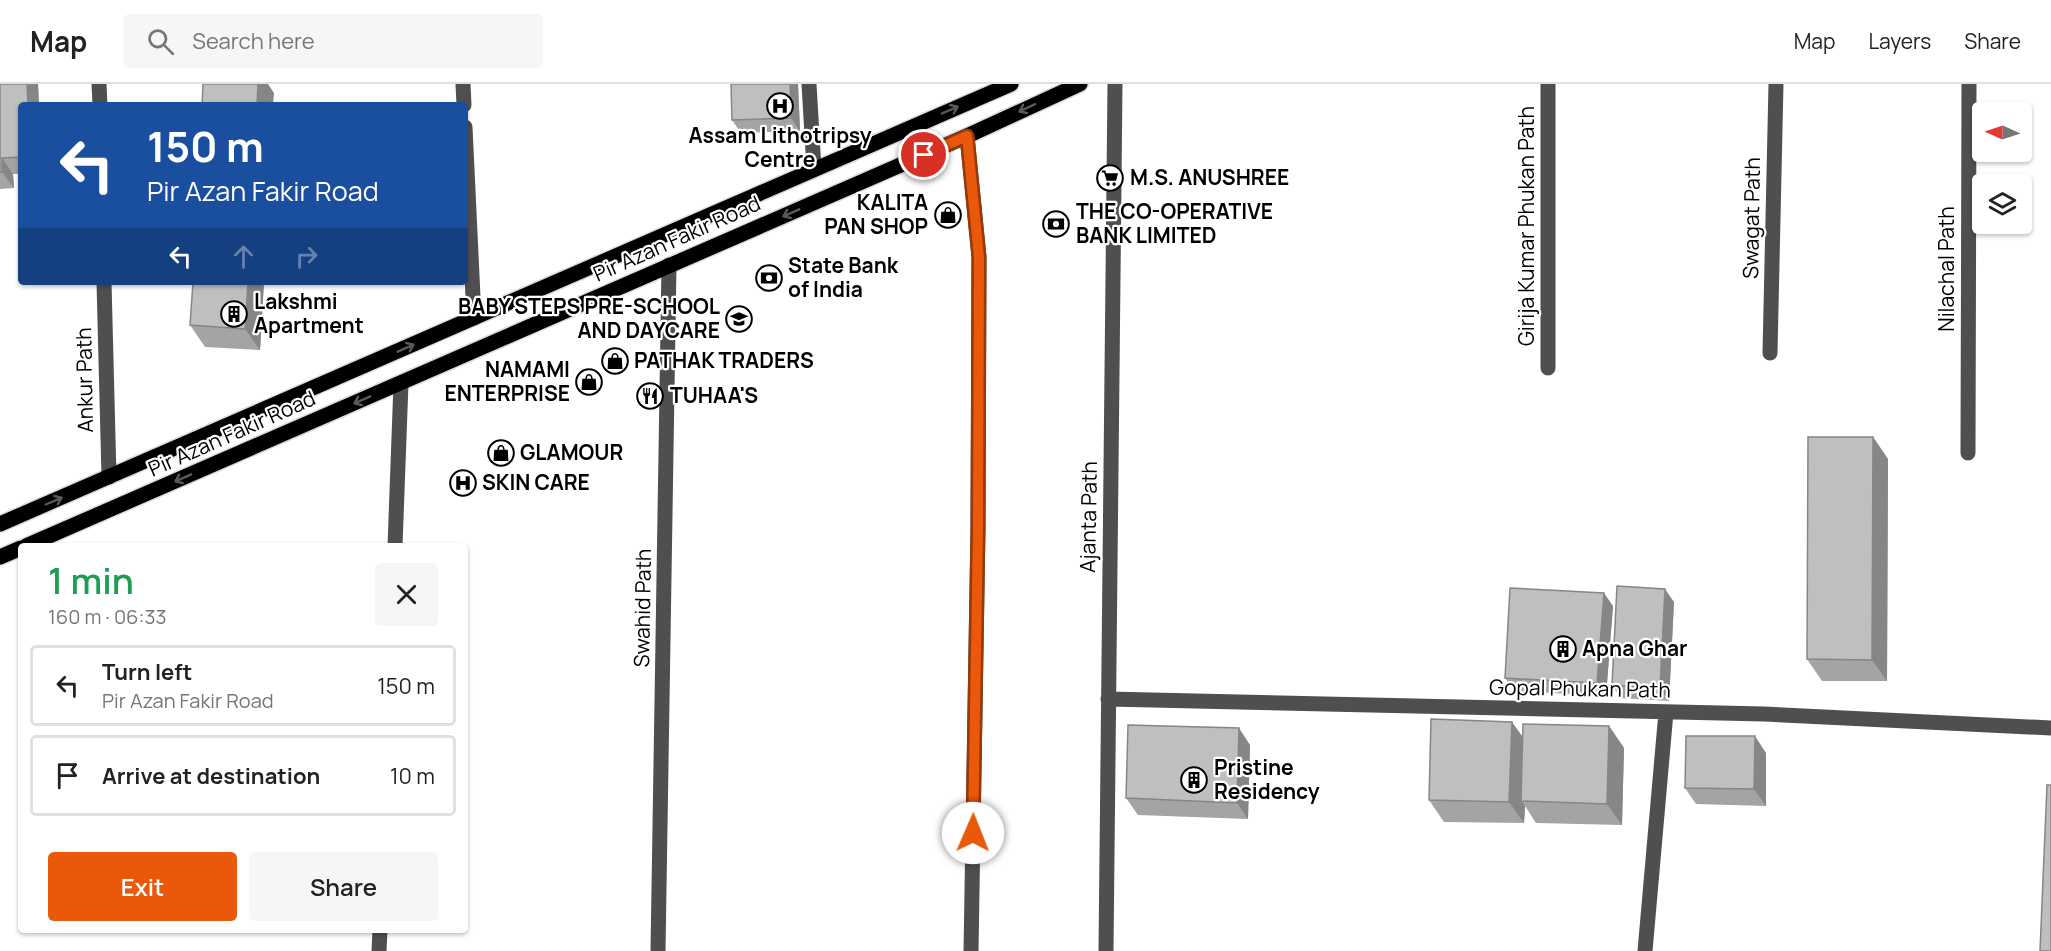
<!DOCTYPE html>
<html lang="en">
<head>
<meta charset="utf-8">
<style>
  body { margin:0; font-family:Manrope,sans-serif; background:#f6f6f6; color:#222; height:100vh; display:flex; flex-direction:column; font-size:22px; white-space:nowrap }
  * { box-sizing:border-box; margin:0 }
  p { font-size:20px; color:#767676 }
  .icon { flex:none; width:33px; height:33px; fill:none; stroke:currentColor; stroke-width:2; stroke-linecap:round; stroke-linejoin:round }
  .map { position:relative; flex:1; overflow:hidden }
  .drawer { position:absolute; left:18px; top:459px; width:450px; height:390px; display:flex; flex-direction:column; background:#fff; border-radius:6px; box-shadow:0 2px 4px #0004 }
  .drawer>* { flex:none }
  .top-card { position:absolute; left:18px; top:18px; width:450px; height:183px; border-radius:6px; box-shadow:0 2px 4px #0004; background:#1a4fa0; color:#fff; overflow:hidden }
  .needle { width:39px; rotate:273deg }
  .buttons { position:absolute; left:1972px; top:18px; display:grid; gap:12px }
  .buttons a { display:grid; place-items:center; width:60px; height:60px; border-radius:6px; background:#fff; box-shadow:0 2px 4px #0004; font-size:30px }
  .pin { position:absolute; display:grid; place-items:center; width:51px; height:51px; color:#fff; margin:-26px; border:3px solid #fff; border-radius:50%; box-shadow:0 2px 6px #0007 }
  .me { position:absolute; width:66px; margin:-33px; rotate:1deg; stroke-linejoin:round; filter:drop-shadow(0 0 4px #0008) }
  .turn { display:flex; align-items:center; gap:21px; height:126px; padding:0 30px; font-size:27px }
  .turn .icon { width:78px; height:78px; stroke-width:2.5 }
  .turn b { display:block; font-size:42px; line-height:51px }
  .lanes { display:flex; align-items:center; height:57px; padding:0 30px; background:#0003; justify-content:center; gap:30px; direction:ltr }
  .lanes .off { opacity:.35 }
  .round { display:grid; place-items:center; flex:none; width:63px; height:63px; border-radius:6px; background:#f6f6f6 }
  .summary { display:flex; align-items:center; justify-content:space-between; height:102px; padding:0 30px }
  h1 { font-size:36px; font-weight:600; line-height:45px; color:#1e9e55 }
  .action { display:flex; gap:12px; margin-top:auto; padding:12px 30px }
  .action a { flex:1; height:69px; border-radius:6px; background:#ea580c; color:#fff; font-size:24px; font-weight:600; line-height:69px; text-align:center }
  .action a+a { background:#f6f6f6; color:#222 }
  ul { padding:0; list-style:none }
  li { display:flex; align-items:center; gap:18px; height:81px; margin:0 12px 9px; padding:0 18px; border:3px solid #e0e0e0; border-radius:6px }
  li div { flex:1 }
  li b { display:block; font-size:22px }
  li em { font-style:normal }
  header { display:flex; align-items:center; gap:36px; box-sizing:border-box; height:84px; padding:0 30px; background:#fff; border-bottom:2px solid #e0e0e0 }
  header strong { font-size:28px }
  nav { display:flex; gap:33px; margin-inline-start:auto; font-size:21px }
  .search { width:420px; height:54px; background:#f6f6f6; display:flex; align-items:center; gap:15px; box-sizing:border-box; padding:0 21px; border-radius:6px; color:#767676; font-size:22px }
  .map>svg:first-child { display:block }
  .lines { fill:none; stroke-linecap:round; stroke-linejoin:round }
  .major-casing { stroke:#dbdbdb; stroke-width:18 }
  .minor { stroke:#4f4f4f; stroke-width:15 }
  .major { stroke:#000; stroke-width:15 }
  .wall { fill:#a4a4a4 }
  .shaded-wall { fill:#868686 }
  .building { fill:#bfbfbf; stroke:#868686; stroke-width:1.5 }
  .oneway { stroke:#595959 }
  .route-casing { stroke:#983908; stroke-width:15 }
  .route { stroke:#ea580c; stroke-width:10 }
  .labels { text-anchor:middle; stroke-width:4.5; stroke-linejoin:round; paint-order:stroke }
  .poi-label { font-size:21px; font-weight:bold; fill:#000; stroke:#fff; text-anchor:start }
  .street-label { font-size:21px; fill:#000; stroke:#fff }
</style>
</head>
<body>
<header>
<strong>Map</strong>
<div class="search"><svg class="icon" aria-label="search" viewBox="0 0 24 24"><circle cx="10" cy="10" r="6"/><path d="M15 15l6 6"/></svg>Search here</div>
<nav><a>Map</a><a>Layers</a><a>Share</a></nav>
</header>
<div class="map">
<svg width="2051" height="867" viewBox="0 0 2051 867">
  <rect width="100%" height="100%" fill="#fff"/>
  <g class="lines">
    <g class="major-casing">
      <path id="major" d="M0 440 1011 0
        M26 462 967 52 1080 0
        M0 473 21 464"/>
    </g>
    <path class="minor" d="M99 0 100 21
      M463 0 464 21
      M809 0 814 85
      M1548 0V284
      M465 43 474 234
      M967 52 979 173 978 444 971 867
      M104 198 109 393
      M1770 269 1776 0
      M1968 369 1969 0
      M395 462 401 299
      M1108 615 1764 630 2051 644
      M379 867 380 846
      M658 867 669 181
      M1106 867 1115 0
      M1645 867 1666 628"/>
    <use href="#major" class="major"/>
  </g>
  <path class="wall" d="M0 0H38L39 21H21V90H13L14 104 0 105Z
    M798 0 800 47 741 49 732 36Z
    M264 198 260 266 205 263 190 241Z
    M1873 353 1888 375 1887 597H1822L1807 575Z
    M1674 518 1669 617 1621 614 1612 601Z
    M1613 522 1606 612 1514 607 1505 594Z
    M1609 642 1624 664 1622 741 1536 739 1525 722 1524 739 1444 738 1429 716 1523 653Z
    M1250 661 1248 735 1138 731 1126 714Z
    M1766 669V722L1696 720 1685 704Z"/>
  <path class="shaded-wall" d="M27 0H38L39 21H28Z
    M258 0H268L274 9 273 21H257Z
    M790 0H798L800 47 791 34Z
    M2 74 13 90 14 104 2 88Z
    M248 198H264L260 266 245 245Z
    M1873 353 1888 375 1887 597 1872 576Z
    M1665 505 1674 518 1669 617 1660 604Z
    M1604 509 1613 522 1606 612 1597 599Z
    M1512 638 1527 659 1521 717 1525 722 1524 739 1509 718Z
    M1609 642 1624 664 1622 741 1607 720Z
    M1239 644 1250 661 1248 735 1237 719Z
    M1755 652 1766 669V722L1754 705Z"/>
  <path class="building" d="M0 0H27L28 21H21V73L2 74V88H0Z
    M203 0H258L257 21H202Z
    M731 0H790L791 34 732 36Z
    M193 198H248L245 245 190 241Z
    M1808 353H1873L1872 576 1807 575Z
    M1617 502 1665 505 1660 604 1612 601Z
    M1510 504 1604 509 1597 599 1505 594Z
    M1431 635 1512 638 1509 718 1429 716Z
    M1523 640 1609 642 1607 720 1521 717Z
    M1128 641 1239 644 1237 719 1126 714Z
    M1686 652H1755L1754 705 1685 704Z
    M2047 701H2051V867H2040Z"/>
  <defs><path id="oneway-shaft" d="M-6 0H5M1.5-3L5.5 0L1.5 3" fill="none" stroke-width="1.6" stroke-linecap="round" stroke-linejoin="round" transform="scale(1.5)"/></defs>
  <g class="oneway">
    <use href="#oneway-shaft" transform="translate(1027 24) rotate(155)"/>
    <use href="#oneway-shaft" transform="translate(950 26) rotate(-23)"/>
    <use href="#oneway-shaft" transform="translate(791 129) rotate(156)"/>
    <use href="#oneway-shaft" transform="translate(406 264) rotate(-24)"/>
    <use href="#oneway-shaft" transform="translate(362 316) rotate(156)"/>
    <use href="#oneway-shaft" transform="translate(183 394) rotate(156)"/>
    <use href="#oneway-shaft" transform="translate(54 417) rotate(-23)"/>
  </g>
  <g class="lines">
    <g class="route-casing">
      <path id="route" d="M924 71 967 52 979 173 978 444 973 749"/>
    </g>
    <use href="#route" class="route"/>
  </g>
  <defs>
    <g id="hospital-ring" transform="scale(1.35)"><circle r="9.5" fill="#fff" stroke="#000" stroke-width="1.5"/><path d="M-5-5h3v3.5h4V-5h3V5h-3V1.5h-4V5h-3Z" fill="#000"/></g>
    <g id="supermarket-ring" transform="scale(1.35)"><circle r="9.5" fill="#fff" stroke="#000" stroke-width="1.5"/><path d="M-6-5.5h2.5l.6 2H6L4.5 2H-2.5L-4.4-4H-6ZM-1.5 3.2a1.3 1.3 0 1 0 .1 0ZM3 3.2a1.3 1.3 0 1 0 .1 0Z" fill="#000"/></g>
    <g id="shop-ring" transform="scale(1.35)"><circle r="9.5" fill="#fff" stroke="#000" stroke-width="1.5"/><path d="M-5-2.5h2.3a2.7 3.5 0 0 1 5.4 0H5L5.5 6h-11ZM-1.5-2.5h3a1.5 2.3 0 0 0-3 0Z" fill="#000"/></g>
    <g id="bank-ring" transform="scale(1.35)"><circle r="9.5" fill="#fff" stroke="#000" stroke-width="1.5"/><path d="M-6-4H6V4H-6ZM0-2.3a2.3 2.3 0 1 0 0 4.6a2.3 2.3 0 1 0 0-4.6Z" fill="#000"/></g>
    <g id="building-ring" transform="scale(1.35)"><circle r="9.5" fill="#fff" stroke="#000" stroke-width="1.5"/><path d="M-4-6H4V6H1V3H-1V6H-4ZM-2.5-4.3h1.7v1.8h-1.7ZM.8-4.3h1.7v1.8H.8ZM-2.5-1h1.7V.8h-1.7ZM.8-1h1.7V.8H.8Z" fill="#000"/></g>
    <g id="school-ring" transform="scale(1.35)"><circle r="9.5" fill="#fff" stroke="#000" stroke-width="1.5"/><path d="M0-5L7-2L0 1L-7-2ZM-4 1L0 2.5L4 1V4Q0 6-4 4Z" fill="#000"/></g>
    <g id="restaurant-ring" transform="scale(1.35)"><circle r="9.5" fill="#fff" stroke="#000" stroke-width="1.5"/><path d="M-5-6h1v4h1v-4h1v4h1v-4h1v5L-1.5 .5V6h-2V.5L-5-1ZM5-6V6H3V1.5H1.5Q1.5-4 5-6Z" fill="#000"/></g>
  </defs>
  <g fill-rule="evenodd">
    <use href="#hospital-ring" x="780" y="22"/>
    <use href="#supermarket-ring" x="1110" y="94"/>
    <use href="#shop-ring" x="948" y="131"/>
    <use href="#bank-ring" x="1056" y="140"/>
    <use href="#bank-ring" x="769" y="194"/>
    <use href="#building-ring" x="234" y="230"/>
    <use href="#school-ring" x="739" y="235"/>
    <use href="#shop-ring" x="615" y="277"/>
    <use href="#shop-ring" x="589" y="298"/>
    <use href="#restaurant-ring" x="650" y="312"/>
    <use href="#shop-ring" x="501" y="369"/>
    <use href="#hospital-ring" x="463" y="399"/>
    <use href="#building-ring" x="1563" y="565"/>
    <use href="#building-ring" x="1194" y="696"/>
  </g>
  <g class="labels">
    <g class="poi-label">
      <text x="780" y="59" text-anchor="middle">Assam Lithotripsy<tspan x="780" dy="24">Centre</tspan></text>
      <text x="1130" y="101">M.S. ANUSHREE</text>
      <text x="928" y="126" text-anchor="end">KALITA<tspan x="928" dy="24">PAN SHOP</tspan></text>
      <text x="1076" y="135">THE CO-OPERATIVE<tspan x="1076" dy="24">BANK LIMITED</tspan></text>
      <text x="788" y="189">State Bank<tspan x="788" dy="24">of India</tspan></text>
      <text x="254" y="225">Lakshmi<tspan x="254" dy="24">Apartment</tspan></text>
      <text x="720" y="230" text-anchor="end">BABY STEPS PRE-SCHOOL<tspan x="720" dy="24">AND DAYCARE</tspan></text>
      <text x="634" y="284">PATHAK TRADERS</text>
      <text x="570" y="293" text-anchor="end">NAMAMI<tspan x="570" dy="24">ENTERPRISE</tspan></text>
      <text x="670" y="319">TUHAA'S</text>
      <text x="520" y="376">GLAMOUR</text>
      <text x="482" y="406">SKIN CARE</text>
      <text x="1582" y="572">Apna Ghar</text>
      <text x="1214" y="691">Pristine<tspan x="1214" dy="24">Residency</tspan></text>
    </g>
    <g class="street-label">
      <text transform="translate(1752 134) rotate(-89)" y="7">Swagat Path</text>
      <text transform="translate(1527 142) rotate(-90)" y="7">Girija Kumar Phukan Path</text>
      <text transform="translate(677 155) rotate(-24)" y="7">Pir Azan Fakir Road</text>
      <text transform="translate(1947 185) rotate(-90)" y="7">Nilachal Path</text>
      <text transform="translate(85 296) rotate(-91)" y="7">Ankur Path</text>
      <text transform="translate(232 350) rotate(-24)" y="7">Pir Azan Fakir Road</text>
      <text transform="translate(1089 433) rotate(-89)" y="7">Ajanta Path</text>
      <text transform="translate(643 524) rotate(-89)" y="7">Swahid Path</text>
      <text transform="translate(1580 605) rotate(1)" y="7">Gopal Phukan Path</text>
    </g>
  </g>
</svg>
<div class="buttons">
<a><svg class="needle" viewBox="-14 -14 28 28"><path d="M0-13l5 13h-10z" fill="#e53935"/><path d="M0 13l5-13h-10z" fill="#767676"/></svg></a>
<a><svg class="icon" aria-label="layers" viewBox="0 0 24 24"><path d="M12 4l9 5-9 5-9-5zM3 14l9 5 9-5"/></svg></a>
</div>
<div class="pin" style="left:924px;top:71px;background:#d93025"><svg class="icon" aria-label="arrive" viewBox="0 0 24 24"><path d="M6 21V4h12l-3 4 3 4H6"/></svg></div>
<svg class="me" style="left:973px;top:749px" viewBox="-20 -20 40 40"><circle r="19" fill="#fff"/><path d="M0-13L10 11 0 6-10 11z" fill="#ea580c"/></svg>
<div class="top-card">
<div class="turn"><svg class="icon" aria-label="left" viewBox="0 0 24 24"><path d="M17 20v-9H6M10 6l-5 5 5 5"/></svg><div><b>150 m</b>Pir Azan Fakir Road</div></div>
<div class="lanes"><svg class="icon" aria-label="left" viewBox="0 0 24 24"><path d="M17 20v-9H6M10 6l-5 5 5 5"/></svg><svg class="icon off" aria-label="ahead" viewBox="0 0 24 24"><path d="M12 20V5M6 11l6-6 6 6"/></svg><svg class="icon off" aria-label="right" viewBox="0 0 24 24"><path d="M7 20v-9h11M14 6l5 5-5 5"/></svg></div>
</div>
<section class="drawer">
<div class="summary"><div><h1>1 min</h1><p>160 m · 06:33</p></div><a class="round"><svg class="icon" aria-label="close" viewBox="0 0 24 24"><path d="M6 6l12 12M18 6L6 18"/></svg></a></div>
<ul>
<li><svg class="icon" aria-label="left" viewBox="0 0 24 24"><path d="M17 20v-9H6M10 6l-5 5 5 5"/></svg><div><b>Turn left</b><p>Pir Azan Fakir Road</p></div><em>150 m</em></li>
<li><svg class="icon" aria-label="arrive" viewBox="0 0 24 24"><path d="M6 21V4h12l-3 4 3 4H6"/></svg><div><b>Arrive at destination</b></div><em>10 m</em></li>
</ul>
<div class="action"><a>Exit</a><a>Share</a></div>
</section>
</div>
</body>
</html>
